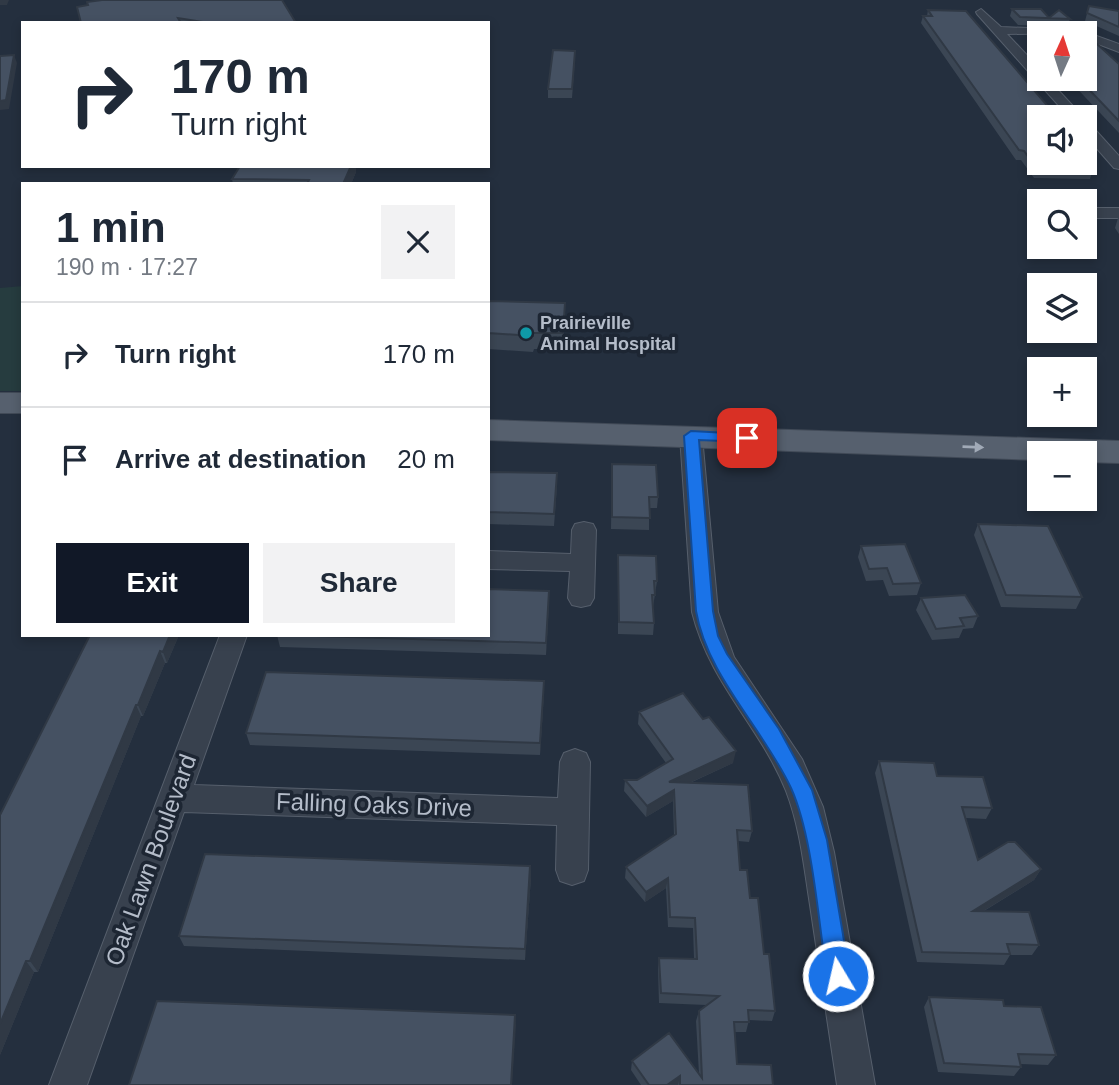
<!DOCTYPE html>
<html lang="en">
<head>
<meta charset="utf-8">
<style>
  body { margin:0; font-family:Arial,sans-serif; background:#f2f2f3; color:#1f2937; height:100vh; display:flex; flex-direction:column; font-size:26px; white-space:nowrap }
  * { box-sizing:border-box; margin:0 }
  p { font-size:23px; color:#747a83 }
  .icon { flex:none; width:38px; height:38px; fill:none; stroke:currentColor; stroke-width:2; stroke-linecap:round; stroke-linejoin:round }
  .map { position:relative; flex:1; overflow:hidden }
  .sheet { position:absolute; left:21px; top:182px; width:469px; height:455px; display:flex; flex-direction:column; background:#fff; border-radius:0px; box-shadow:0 4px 10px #0003 }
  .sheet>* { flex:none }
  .guide { position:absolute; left:21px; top:21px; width:469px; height:147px; border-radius:0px; box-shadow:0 4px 10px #0003; background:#fff; color:#1f2937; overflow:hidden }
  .needle { width:46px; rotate:3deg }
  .controls { position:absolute; left:1027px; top:21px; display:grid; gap:14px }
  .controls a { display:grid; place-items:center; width:70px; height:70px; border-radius:0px; background:#fff; box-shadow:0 4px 10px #0003; font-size:35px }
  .pin { position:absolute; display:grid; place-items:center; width:60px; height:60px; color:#fff; margin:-30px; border-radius:14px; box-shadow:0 4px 10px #0006 }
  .me { position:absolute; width:77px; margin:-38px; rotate:351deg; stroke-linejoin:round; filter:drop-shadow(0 0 5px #0008) }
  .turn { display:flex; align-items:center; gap:24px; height:147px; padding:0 35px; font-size:32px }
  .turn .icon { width:91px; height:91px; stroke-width:2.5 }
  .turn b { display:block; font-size:49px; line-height:60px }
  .round { display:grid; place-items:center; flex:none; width:74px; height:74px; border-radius:0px; background:#f2f2f3 }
  .head { display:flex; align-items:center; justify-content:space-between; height:119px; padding:0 35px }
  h1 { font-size:42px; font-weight:700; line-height:52px }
  .action { display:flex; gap:14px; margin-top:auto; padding:14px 35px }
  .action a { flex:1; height:80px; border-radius:0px; background:#111827; color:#fff; font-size:28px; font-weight:700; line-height:80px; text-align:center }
  .action a+a { background:#f2f2f3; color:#1f2937 }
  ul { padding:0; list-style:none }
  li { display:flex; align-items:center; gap:21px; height:105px; padding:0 35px; border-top:2px solid #e0e1e3 }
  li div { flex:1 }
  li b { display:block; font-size:26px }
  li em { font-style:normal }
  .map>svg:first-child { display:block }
  .green { fill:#263c3f }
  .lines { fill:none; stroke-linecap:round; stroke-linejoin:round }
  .minor-casing { stroke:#565f6c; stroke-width:2 }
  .primary-casing { stroke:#414a57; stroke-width:2 }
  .minor { fill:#38414e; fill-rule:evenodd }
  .primary { fill:#56606e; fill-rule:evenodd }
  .wall { fill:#3b4654 }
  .shaded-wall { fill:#303945 }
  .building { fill:#455162; stroke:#303945; stroke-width:2 }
  .oneway { fill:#a1aab7 }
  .route { fill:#1a73e8; stroke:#114b97; stroke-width:2 }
  .culture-dot { fill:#0f9aa8; stroke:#1d2633; stroke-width:2.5 }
  .labels { text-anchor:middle; stroke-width:7; stroke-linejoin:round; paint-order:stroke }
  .far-poi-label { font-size:18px; font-weight:bold; fill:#b4bcc9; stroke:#1d2633; text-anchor:start }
  .near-street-label { font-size:24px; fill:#b4bcc9; stroke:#1d2633 }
</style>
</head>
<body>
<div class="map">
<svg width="1119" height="1085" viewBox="0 0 1119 1085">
  <rect width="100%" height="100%" fill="#242f3e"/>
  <path class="green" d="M23 286V391H0V288Z"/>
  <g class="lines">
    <g class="minor-casing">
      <path id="minor" d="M981 9 1001 27 1080 30 1119 44V52L1085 39V33L1007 34 1040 69V79H1048L1083 117H1069L977 14 976 12Z
        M1085 123 1090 124 1119 156V169L1114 168 1085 135Z
        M1085 208H1119V218H1085Z
        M691 429 699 431 702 436 718 612 734 657 802 759 823 807 834 852 875 1085H837C828 1025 819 965 810 905 804 867 800 827 786 791 760 726 710 684 692 612L680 436 683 431Z
        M584 522 593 524 596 530 594 598 590 605 581 607 572 605 568 598 570 571 488 569V551L571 554 572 530 575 524Z
        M220 635H247L194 785 558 798 560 762 564 753 575 749 586 753 590 762 588 870 584 881 572 885 560 881 556 870 557 825 184 812 87 1085H49Z"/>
    </g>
    <g class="primary-casing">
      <path id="primary" d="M0 393H23V413H0Z
        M488 420 1119 441V463L1085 462V453H1040V460L488 440Z"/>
    </g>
    <use href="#minor" class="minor"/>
    <use href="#primary" class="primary"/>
  </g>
  <path class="wall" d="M1089 6 1119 11V36L1085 21Z
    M77 7 296 23H81Z
    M1012 9 1049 18 1070 19 1067 27 1018 25 1010 16Z
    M928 10 1085 150 1095 162 1090 179 1034 178 1021 160H1016L921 23 923 16H927Z
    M1031 28 1040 33V48L1028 36Z
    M575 59 572 98H548V89Z
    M1119 64V133L1068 79H1085Z
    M240 166H355L356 172 351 184H233L232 179Z
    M1118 218H1119V234L1115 228Z
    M488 301 565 318 563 349H534L533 352 488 349Z
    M612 464 658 497 657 508H649V530L611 529Z
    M488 472 557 485 554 526 488 524Z
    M978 524 1082 597 1076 609 1001 607 974 535Z
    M861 546 921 583 917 595 889 596 883 580 866 581 858 557Z
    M618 555 657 581 653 607 654 623 653 635 618 634Z
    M921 598 978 616 973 628 963 629 959 638 932 640 916 610Z
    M549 602 546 655 280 647 277 635Z
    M90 635H179L167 663H165L143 716H141L38 972H34L0 1055V815Z
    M544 692 540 755 250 745 246 733Z
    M639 712 733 763 690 783 752 831 749 842 738 841 740 870 750 898 764 954 775 1011 772 1021 749 1020 746 1032H735L737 1064 773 1085H641L631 1070 632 1061 699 1074 696 1021 699 1011 706 1005 659 1003 658 968 659 958 694 959 693 928 668 927 666 888 645 902 625 878 626 867 674 836 673 801 646 817 624 791 625 780H637L666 763 638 724Z
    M879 761 937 776 992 808 986 819 966 818 978 860 1041 869 1034 880 984 911 1039 945 1032 955H1010L1004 965 917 962 875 773Z
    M530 866 531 877 525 960 184 946 179 936Z
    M929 997 1004 1006 1056 1055 1048 1065 1020 1064 1021 1067 1014 1076 938 1072 924 1007Z"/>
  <path class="shaded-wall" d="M0 0H9L7 5H0Z
    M14 55 17 63 9 109 0 110V101Z
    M351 166H355L356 172 351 184H343Z
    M565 303V318L563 349V333Z
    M549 591V602L546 655V643Z
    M170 635H179L167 663 163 652Z
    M160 651 165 663 143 716 138 705Z
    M544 681V692L540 755V743Z
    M136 705 141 716 38 972 30 961Z
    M736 751 733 763 667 793 669 782Z
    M674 790 673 801 646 817 647 806Z
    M530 866 531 877 525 960V949Z
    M1041 869 1034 880 967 921 973 911Z
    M668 878 666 888 645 902 646 892Z
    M26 961 34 972 0 1055V1024Z
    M515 1015 516 1025 512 1085H511Z
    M680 1076 678 1085H667Z"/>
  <path class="building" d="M102 0H282L296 23H209L178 18 181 23H81L77 7 88 5 87 2Z
    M1089 6 1119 11V27L1087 13Z
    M1012 9H1041L1049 18 1059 10 1070 19 1020 17Z
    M928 10 966 11 1057 117H1040V163H1085V150L1095 162 1086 161 1093 169H1037L1024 151 1019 150 923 16H932Z
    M1031 28H1079L1085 33H1040V38Z
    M1085 33 1119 64V121L1079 79H1085Z
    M553 50 575 51 572 89H548Z
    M14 55 6 100 0 101V56Z
    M240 166H351L343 184H307L309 180 232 179Z
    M488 301 565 303 563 333H533V336L488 333Z
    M612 464 656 465 658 497H649L650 518 612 517Z
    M488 472 557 473 554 514 488 512Z
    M978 524 1048 526 1082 597 1006 595Z
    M905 544 921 583 893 584 887 568 869 569 861 546Z
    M618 555 656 556 657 581H654L655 595H652L654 623 619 622Z
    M488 589 549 591 546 643 284 635H488Z
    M965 595 978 616 960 618 964 626 936 629 921 598Z
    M90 635H170L163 652 160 651 138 705H136L30 961H26L0 1024V815Z
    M266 672 544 681 540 743 246 733Z
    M683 693 703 719 709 717 736 751 669 782 748 785 752 831 737 830 740 870H747L750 898H758L764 954H769L775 1011 748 1010 749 1022H734L737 1064 771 1065 773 1085H680V1076L667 1085H649L632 1061 669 1033 702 1078 699 1011 719 996 661 993 659 958 697 959 695 918 670 917 668 878 646 892 626 867 676 834 674 790 647 806 625 780H637L673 759 639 712Z
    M879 761 934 763 937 776 983 777 992 808 962 807 978 860 1008 842H1015L1041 869 973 911 1029 912 1039 945 1007 944 1010 954 922 952Z
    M205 854 530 866 525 949 179 936Z
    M929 997 1003 1000 1004 1006 1041 1007 1056 1055 1018 1054 1021 1067 944 1063Z
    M157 1001 515 1015 511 1085H129Z"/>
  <defs><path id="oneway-solid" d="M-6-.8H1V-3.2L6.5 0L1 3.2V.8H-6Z" transform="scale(1.75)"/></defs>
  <use class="oneway" href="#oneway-solid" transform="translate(973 447) rotate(2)"/>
  <path class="route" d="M691 431 747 434 754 438 747 442 699 440 713 611 718 636 727 654 779 729 812 790 827 840 850 976 846 984 838 988 830 984 827 976C818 921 813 837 791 788 763 728 707 676 696 611L684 436Z"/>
  <circle class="culture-dot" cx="526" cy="333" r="7"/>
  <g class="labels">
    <g class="far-poi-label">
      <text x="540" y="329">Prairieville<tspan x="540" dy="21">Animal Hospital</tspan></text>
    </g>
    <g class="near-street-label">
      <text transform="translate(374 805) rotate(2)" y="8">Falling Oaks Drive</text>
      <text transform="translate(151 860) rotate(-70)" y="8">Oak Lawn Boulevard</text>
    </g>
  </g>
</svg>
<div class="controls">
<a><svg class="needle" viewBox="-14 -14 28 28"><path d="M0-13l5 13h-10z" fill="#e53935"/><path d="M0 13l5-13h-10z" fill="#747a83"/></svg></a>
<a><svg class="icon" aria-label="sound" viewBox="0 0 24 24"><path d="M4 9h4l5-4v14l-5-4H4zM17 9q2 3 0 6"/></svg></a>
<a><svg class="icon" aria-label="search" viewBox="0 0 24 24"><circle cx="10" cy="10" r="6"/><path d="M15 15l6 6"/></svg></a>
<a><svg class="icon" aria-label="layers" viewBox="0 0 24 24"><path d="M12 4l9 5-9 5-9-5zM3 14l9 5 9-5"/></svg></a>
<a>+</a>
<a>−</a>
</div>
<div class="pin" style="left:747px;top:438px;background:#d93025"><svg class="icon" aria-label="arrive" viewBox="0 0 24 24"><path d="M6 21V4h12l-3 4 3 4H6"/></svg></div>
<svg class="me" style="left:838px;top:976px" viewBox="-20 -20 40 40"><circle r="17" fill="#1a73e8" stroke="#fff" stroke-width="3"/><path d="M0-11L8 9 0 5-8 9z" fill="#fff"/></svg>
<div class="guide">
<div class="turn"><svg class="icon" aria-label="right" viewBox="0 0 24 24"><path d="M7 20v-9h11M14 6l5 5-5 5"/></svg><div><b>170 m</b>Turn right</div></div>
</div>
<section class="sheet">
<div class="head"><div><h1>1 min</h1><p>190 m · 17:27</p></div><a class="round"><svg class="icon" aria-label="close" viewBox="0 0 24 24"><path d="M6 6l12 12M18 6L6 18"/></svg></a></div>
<ul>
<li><svg class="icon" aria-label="right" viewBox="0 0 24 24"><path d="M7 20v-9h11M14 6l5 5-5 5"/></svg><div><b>Turn right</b></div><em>170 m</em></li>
<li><svg class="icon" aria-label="arrive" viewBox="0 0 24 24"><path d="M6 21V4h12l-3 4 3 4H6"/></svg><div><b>Arrive at destination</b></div><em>20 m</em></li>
</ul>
<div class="action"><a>Exit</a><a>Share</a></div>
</section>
</div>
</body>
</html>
